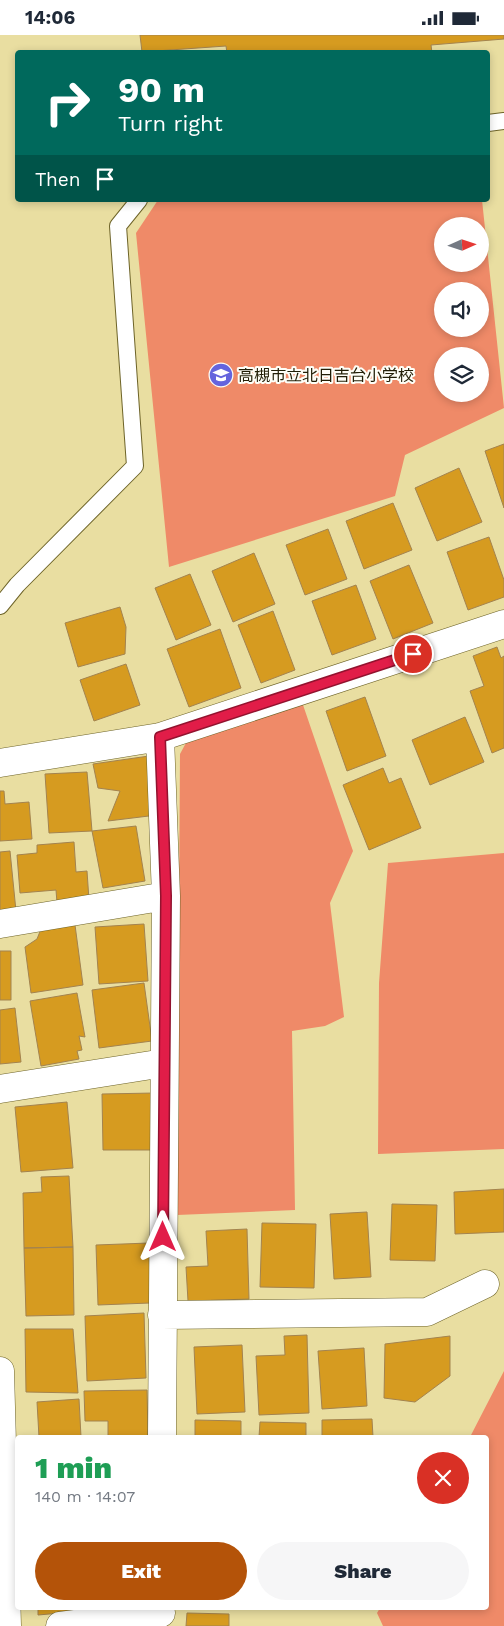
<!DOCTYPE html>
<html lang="en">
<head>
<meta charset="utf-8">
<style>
  body { margin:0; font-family:"Work Sans","Noto Sans JP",sans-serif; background:#f6f6f7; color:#1f2937; height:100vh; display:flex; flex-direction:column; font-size:19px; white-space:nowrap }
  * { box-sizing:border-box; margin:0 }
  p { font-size:16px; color:#747a83 }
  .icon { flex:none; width:28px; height:28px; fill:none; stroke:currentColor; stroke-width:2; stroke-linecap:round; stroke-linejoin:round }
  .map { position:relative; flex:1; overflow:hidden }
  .side { position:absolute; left:15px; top:1400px; width:474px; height:175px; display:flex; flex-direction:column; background:#fff; border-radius:5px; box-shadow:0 2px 8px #0003 }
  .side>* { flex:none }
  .hud { position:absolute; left:15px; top:15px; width:475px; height:152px; border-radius:5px; box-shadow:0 2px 8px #0003; background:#00695c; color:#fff; overflow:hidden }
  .needle { width:32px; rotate:87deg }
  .tools { position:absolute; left:434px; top:182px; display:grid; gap:10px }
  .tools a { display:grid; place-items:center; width:55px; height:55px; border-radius:50%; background:#fff; box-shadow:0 2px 8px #0003; font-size:25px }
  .pin { position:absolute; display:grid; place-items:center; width:42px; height:42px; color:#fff; margin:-21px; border:2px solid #fff; border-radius:50%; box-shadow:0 1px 5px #0007 }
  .me { position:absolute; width:55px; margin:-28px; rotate:0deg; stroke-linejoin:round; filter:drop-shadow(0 0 4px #0008) }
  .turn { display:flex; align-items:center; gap:18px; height:105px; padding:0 20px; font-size:22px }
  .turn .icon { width:65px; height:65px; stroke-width:2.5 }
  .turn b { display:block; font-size:35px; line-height:42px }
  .then { display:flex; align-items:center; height:48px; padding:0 20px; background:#0003; gap:10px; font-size:19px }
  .round { display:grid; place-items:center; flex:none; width:52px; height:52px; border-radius:26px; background:#f6f6f7 }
  .head { display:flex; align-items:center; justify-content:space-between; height:85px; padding:0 20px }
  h1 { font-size:30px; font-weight:800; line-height:38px; color:#1e9e55 }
  .button { display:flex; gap:10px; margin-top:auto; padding:10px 20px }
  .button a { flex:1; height:58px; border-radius:30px; background:#b45309; color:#fff; font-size:20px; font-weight:800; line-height:58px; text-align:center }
  .button a+a { background:#f6f6f7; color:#1f2937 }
  .status { display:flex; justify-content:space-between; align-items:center; height:35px; padding:0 25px; background:#fff; direction:ltr }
  .status svg { height:14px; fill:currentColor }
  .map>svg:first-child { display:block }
  .green { fill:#ef8a68; fill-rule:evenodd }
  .building { fill:#d69b20; stroke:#a3834f }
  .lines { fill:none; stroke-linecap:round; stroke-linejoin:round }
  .service-casing { stroke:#6e6429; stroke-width:18 }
  .minor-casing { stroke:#6e6429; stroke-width:29 }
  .service { stroke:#fff; stroke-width:16 }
  .minor { stroke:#fff; stroke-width:28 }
  .route-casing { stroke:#92132f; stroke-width:12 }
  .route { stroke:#e11d48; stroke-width:9 }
  .labels { text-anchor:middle; stroke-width:4; stroke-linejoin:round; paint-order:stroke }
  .poi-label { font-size:16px; fill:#221e06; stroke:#fefef7; text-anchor:start }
</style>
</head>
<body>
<div class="status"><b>14:06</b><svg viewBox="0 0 49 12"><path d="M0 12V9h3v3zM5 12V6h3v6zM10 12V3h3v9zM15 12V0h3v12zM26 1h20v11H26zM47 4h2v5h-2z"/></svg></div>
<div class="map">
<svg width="504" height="1591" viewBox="0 0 504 1591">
  <rect width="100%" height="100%" fill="#e9dea1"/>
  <path class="green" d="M158 165H482L504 373 405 420 395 461 169 532 136 198ZM442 191H480V229H442ZM480 256V294H442V256ZM442 321H480V359H442Z
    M302 667 353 816 330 868 344 982 325 991 292 996 295 1175 177 1180 180 719 187 706Z
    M504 818V1114L378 1119 379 948 388 828Z
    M504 1336V1591H383L377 1578 380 1573 486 1572V1402H470Z"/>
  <path class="building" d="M140 0H504V4L431 10 432 18H227L226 11 142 17Z
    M504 409V473L485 416Z
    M459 433 482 487 437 506 415 453Z
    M393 468 412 515 364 534 346 486Z
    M328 494 347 544 305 560 286 510Z
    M489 502 504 545V562L468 575 447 517Z
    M254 518 275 569 233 587 212 536Z
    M409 530 433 588 393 604 370 546Z
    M190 539 211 590 176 605 155 553Z
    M356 550 376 604 332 620 312 566Z
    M120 572 126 592 125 619 78 632 65 588Z
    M273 576 295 635 261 648 238 590Z
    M220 594 241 653 189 672 167 614Z
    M497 612 501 623 504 621V713L492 718 470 656 484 651 473 621Z
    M126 629 140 670 94 686 80 645Z
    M365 662 386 721 347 736 326 676Z
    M465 682 484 727 430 750 412 705Z
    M149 721 157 780 108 786 120 756 98 753 93 729Z
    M383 733 389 748 401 743 421 793 369 815 343 750Z
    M87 737 92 796 49 798 45 739Z
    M0 756H4L5 769 29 767 32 804 0 806Z
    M136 791 145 846 103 853 92 796Z
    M74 807 76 837 87 836 89 865 57 868 56 855 20 858 17 820 37 818V810Z
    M10 816 16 876 0 878V817Z
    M144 889 148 946 99 949 95 892Z
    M75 890 83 950 31 958 25 912 37 904 41 894Z
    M0 916H11V965H0Z
    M144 948 152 1006 99 1013 92 955Z
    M77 958 85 1002 79 1001 82 1015 77 1016 79 1024 41 1031 30 966Z
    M15 973 21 1027 0 1029V975Z
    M154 1058V1115H103L102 1059Z
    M67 1067 73 1133 21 1137 15 1072Z
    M69 1141 73 1212 24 1213 23 1158 42 1157 41 1142Z
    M504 1154V1197L455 1199 454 1157Z
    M392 1169 437 1170 435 1226 390 1225Z
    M367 1177 371 1242 334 1244 330 1179Z
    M262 1188 316 1189 314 1253 260 1252Z
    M247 1194 249 1264 188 1266 186 1232 208 1231 206 1196Z
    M149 1208 150 1268 98 1270 96 1210Z
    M73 1212 74 1280 26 1281 24 1213Z
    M144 1278 146 1343 87 1346 85 1281Z
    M25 1294H73L78 1358 26 1357Z
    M307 1300 309 1378 259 1380 256 1321 285 1320 284 1301Z
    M450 1301V1341L415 1367 384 1363 385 1309Z
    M242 1310 245 1377 197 1379 194 1312Z
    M364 1313 367 1371 322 1374 318 1316Z
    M147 1355 148 1402H108V1386H85L84 1356Z
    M79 1364 81 1402H39L37 1367Z
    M372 1384 373 1402H322V1385Z
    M195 1385 241 1386V1402H195Z
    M260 1387 306 1388V1402H259Z
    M38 1572H83V1576L38 1580Z
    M187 1578 229 1579V1591H186Z"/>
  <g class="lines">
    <g class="service-casing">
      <path id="service" d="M488 88 504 86
        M0 571 17 550 135 431 118 191 139 165"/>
    </g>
    <g class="minor-casing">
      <path id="minor" d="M160 702 166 861 162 1402
        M0 728 160 702 504 589
        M0 889 166 861
        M0 1054 164 1028
        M162 1280 427 1277 485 1249
        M0 1336 7 1591
        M60 1591 161 1578"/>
    </g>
    <use href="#service" class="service"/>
    <use href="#minor" class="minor"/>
  </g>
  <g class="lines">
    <g class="route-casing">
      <path id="route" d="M163 1202 166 861 160 702 413 619"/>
    </g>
    <use href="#route" class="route"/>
  </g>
  <defs>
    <g id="school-disc" transform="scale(1.25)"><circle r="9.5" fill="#6564dd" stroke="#fefef7"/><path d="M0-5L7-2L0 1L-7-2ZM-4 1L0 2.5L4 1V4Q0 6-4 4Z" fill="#fff"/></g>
  </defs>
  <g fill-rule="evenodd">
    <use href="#school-disc" x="221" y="340"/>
  </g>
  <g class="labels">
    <g class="poi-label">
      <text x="238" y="346">高槻市立北日吉台小学校</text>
    </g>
  </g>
</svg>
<div class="tools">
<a><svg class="needle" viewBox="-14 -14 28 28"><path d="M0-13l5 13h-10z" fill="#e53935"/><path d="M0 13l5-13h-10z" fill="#747a83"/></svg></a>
<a><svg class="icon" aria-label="sound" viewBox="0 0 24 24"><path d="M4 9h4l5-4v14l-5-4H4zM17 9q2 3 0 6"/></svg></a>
<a><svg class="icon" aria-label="layers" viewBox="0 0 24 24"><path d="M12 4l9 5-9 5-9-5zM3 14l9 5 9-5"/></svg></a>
</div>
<div class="pin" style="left:413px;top:619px;background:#d93025"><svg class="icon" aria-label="arrive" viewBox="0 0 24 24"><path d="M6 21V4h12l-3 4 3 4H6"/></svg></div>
<svg class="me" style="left:163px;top:1202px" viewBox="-20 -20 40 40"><path d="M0-17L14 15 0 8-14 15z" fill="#e11d48" stroke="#fff" stroke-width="4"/></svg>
<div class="hud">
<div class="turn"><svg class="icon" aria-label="right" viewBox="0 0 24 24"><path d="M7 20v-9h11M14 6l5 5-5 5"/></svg><div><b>90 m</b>Turn right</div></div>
<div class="then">Then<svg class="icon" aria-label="arrive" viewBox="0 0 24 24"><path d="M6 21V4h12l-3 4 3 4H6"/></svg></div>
</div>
<section class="side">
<div class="head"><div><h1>1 min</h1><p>140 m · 14:07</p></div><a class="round" style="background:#d93025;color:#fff"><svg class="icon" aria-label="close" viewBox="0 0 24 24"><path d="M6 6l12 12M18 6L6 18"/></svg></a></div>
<div class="button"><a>Exit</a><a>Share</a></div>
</section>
</div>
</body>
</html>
